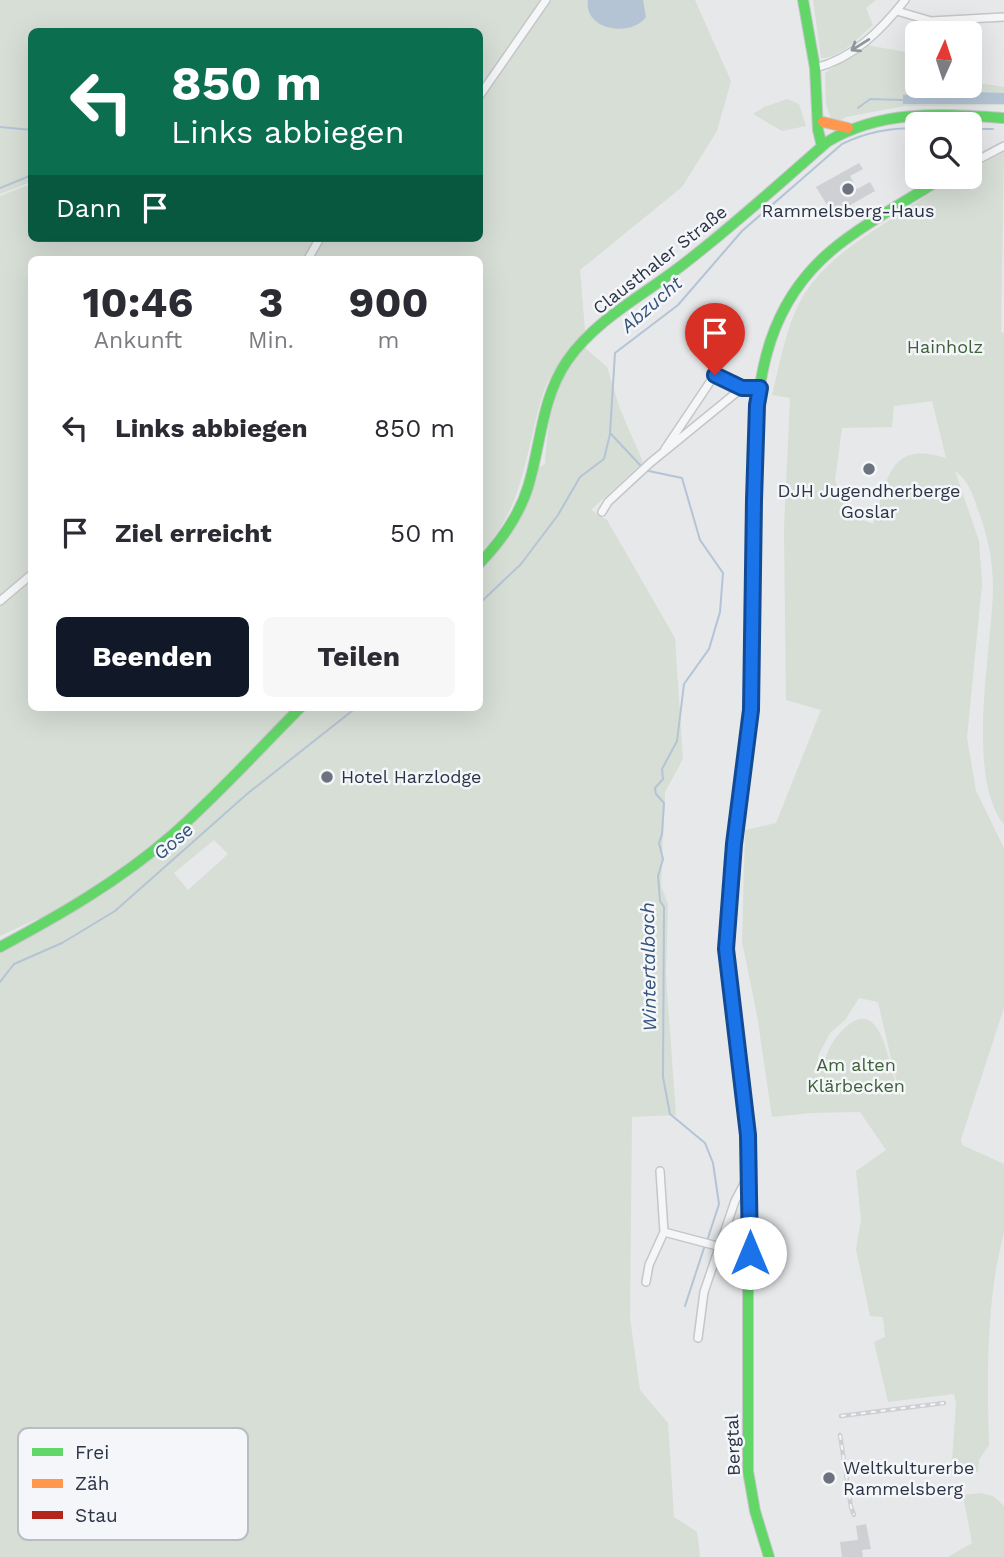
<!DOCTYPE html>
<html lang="de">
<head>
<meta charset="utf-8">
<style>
  body { margin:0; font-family:"Work Sans",sans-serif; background:#f7f7f7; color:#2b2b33; height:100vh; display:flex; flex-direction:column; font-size:26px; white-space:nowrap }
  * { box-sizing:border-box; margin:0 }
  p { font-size:23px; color:#7c7c81 }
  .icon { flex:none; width:38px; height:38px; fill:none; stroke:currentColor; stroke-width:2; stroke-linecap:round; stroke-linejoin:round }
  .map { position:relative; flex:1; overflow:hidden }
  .side { position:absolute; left:28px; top:256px; width:455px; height:455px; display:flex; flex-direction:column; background:#fff; border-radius:10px; box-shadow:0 7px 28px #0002 }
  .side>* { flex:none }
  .banner { position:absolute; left:28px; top:28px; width:455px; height:214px; border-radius:10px; box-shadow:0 7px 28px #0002; background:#0b6e4f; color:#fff; overflow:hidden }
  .needle { width:46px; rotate:3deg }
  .fabs { position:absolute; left:905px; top:21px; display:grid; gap:14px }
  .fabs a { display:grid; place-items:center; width:77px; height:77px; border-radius:10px; background:#fff; box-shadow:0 7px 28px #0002; font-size:35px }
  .pin { position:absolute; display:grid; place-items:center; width:60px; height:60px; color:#fff; margin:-72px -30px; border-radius:50% 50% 50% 0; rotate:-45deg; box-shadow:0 0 7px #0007 }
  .pin .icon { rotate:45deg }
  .me { position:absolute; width:77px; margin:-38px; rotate:0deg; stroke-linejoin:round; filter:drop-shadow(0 0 5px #0008) }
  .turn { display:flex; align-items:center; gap:24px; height:147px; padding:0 28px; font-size:32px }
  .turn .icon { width:91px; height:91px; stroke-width:2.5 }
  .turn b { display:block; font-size:49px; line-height:60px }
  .then { display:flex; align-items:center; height:66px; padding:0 28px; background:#0003; gap:14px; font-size:26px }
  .eta { display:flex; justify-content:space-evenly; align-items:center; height:119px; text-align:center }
  .eta b { font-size:42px; font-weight:700; line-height:49px }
  .cta { display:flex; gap:14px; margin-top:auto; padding:14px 28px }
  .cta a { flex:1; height:80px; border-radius:10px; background:#111827; color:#fff; font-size:28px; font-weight:700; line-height:80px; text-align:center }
  .cta a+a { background:#f7f7f7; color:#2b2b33 }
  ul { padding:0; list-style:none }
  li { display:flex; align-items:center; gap:21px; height:105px; padding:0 28px }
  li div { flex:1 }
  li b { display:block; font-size:26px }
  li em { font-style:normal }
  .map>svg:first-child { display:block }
  .green { fill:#d6ded6; fill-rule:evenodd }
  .water { fill:#b4c4d5 }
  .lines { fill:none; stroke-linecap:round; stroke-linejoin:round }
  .stream { stroke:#b4c4d5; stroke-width:2 }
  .building { fill:#ced0d3 }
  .street-casing { stroke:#c4c6c8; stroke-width:10 }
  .fast-casing { stroke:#c4c6c8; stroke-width:12 }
  .slow-casing { stroke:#c4c6c8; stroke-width:12 }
  .jam-casing { stroke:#c4c6c8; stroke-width:12 }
  .street { stroke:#f5f6f7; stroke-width:7 }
  .fast { stroke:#63d668; stroke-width:10 }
  .slow { stroke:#ff974d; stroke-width:10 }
  .jam { stroke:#b3261e; stroke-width:10 }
  .rail-casing { stroke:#cecfd2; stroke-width:4.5 }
  .rail { stroke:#f4f6f9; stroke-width:2; stroke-dasharray:5; stroke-linecap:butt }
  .oneway { stroke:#90959e }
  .route-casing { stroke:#114b97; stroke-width:18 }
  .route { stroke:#1a73e8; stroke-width:12 }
  .poi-dot { fill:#6c737f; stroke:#f4f6f9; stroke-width:2.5 }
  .labels { text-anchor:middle; stroke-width:5; stroke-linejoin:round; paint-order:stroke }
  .poi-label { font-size:18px; fill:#2b3445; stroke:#f4f6f9 }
  .street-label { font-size:18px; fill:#2b3445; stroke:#f4f6f9 }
  .park-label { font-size:18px; fill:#3f6138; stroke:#f4f6f9 }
  .water-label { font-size:19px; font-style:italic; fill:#34527a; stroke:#f4f6f9 }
  .key { fill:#f4f6f9; stroke:#b8bcc3; stroke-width:2 }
  .key-label { font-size:19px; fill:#2b3445 }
</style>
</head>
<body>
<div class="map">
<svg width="1004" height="1557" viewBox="0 0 1004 1557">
  <rect width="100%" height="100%" fill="#e6e8ea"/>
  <path class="green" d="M0 0H546L547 3 552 0H695L731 81 717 131 682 187 580 270 585 331 555 369 546 385C525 444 527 507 480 553V259H32V707H295L211 793 154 845 130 864 43 920 37 919 0 936V196L31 184 32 238H480V32H32V86L29 88 32 91 31 182 0 194Z
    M813 0H876L866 8 873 25C859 37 839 59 821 58Z
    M866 45 917 54V86H970V57L973 82 1004 87V105L904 106 846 117 840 121 831 120 826 104 825 73Z
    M787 99 799 104 806 126 782 131 753 114 764 107Z
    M1004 152 1001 332 1004 333V825C965 775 992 650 993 589 993 561 988 536 978 510 973 494 968 480 955 471L979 541 982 584 967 738 976 791 1004 848V1008L961 1139 962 1145 1004 1164C1004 1181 1004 1218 1004 1233 986 1299 987 1376 989 1445L979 1460 978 1472 964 1474 952 1462 956 1404 954 1394 888 1402 874 1342 885 1337 883 1317 870 1316 856 1249 861 1220 856 1171 886 1150 860 1112 810 1113 772 1117 757 1015 742 942 745 830 776 823 821 710 786 700 784 529 790 398 772 395C779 367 784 338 795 312 815 263 867 236 908 208 927 196 947 177 970 177V171ZM932 401 946 458C888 440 888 480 873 524L847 514 835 480 842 428 892 427 894 406ZM859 998 878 1002 898 1088C889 1070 883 1001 851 1023 838 1032 830 1044 825 1059L817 1058 830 1033 845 1020Z
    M584 347 607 367 620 409 643 462 591 510 607 520 675 638 683 759 665 792 661 885 668 904 666 976 676 1115 632 1117 630 1318 640 1390 668 1423 674 1517 697 1532 700 1557H0V951L107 890 307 707H480V568L498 550 536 469 545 464C549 413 551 388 584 347ZM214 840 228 854 188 890 174 873Z
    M981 1493 993 1496 1004 1506V1557H948L972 1543 963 1495Z"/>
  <path class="water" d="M588 0H643L646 17C631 38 583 30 588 0Z
    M941 91 1004 93V104H903V95Z"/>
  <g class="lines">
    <path class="stream" d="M858 108 870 99 903 100
      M0 127 32 130
      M970 129H993
      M0 188 32 175
      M641 466 610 433 615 353 678 305 742 231 842 144C867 132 889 128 917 128
      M644 470 682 478 700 540 723 573 720 612 709 649 684 684 677 741 662 769 663 779 655 788 656 794 664 803 662 834 659 843 663 859 658 876 660 901 664 907 663 1077 670 1114 705 1143 713 1163 719 1204 708 1238
      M480 603 521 564 558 515 580 477 604 459 610 434
      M0 982 14 964 62 943 115 911 247 794 357 707
      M685 1306 704 1248"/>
  </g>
  <path class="building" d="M859 163 863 169 850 176 857 189 870 182 875 191 833 215 816 187Z
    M866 1524 871 1549 862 1550 863 1557H842L840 1542 858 1540 856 1526Z"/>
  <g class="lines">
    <g class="street-casing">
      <path id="street" d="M897 11 931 21 1004 17
        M815 68C853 59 882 29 905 0
        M480 95 546 0
        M970 164 1004 146
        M308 259 320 238
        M715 375 742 388
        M665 449 712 379
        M602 512 608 502 650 463 742 388H760
        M0 601 32 574
        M660 1171 664 1232 721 1247
        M646 1282 649 1265 664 1232
        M698 1338 704 1292 735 1201 748 1176"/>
    </g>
    <g class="fast-casing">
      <path id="fast" d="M803 0 815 68 818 130 822 146
        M755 451C756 373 770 302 832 250 863 224 910 199 944 177
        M480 563C501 541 519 516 528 487 541 445 541 399 567 361 595 320 642 296 681 266 732 227 779 184 827 142 881 109 943 114 1004 118
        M753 617 752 685 726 949 748 1135V1471L755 1511 769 1557
        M0 947C60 915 119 881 171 836 217 796 258 750 301 707"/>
    </g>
    <g class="slow-casing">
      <path id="slow" d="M823 122 848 128"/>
    </g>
    <g class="jam-casing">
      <path id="jam" d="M753 617 755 451"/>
    </g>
    <use href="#street" class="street"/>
    <use href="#fast" class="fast"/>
    <use href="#slow" class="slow"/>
    <use href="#jam" class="jam"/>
    <g class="rail-casing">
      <path id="rail" d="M841 1416 944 1403
        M840 1435 851 1507 854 1515"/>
    </g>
    <use href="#rail" class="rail"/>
  </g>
  <defs><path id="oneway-shaft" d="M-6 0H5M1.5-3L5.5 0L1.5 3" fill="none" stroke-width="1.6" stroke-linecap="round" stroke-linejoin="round" transform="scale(1.75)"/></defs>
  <use class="oneway" href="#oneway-shaft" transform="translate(860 45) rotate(148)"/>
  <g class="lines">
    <g class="route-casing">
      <path id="route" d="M715 375 742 388H760L757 405 754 500 751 710 734 844 726 949 748 1135 750 1253"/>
    </g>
    <use href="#route" class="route"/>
  </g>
  <g class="poi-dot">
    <circle cx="848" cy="189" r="7"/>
    <circle cx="869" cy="469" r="7"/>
    <circle cx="327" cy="777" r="7"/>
    <circle cx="829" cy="1478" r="7"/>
  </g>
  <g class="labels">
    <g class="poi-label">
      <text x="848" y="217">Rammelsberg-Haus</text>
      <text x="869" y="497">DJH Jugendherberge<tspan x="869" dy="21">Goslar</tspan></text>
      <text x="341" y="783" text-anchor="start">Hotel Harzlodge</text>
      <text x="843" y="1474" text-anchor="start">Weltkulturerbe<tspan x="843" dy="21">Rammelsberg</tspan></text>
    </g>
    <g class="street-label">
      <text transform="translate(660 260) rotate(-38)" y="6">Clausthaler Straße</text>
      <text transform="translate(733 1445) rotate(-92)" y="6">Bergtal</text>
    </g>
    <g class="park-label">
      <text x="945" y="353">Hainholz</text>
      <text x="856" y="1071">Am alten<tspan x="856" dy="21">Klärbecken</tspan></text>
    </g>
    <g class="water-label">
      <text transform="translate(651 304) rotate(-41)" y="7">Abzucht</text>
      <text transform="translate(173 841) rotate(-41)" y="7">Gose</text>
      <text transform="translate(648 967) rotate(-91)" y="7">Wintertalbach</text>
    </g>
  </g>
  <rect x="18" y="1428" width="230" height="112" rx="10" class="key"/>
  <rect x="32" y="1448" width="31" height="8" fill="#63d668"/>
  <rect x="32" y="1479" width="31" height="9" fill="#ff974d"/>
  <rect x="32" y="1511" width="31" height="8" fill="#b3261e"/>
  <g class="key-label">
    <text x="75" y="1459">Frei</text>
    <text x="75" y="1490">Zäh</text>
    <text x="75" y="1522">Stau</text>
  </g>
</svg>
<div class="fabs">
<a><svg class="needle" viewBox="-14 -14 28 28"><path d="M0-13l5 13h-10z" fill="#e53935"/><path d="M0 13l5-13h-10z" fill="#7c7c81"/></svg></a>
<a><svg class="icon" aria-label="search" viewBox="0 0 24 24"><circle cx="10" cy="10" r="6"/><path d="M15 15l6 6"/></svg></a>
</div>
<div class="pin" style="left:715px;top:375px;background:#d93025"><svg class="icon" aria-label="arrive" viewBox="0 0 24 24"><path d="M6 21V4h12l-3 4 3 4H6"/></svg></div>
<svg class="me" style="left:750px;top:1253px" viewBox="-20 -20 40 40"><circle r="19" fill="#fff"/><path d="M0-13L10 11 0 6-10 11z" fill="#1a73e8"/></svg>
<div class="banner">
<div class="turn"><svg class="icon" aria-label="left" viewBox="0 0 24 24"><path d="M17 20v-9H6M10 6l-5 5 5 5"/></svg><div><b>850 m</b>Links abbiegen</div></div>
<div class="then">Dann<svg class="icon" aria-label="arrive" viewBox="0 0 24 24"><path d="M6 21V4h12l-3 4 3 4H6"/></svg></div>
</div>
<section class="side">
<div class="eta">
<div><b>10:46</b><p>Ankunft</p></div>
<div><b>3</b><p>Min.</p></div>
<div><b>900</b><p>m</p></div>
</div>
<ul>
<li><svg class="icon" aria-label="left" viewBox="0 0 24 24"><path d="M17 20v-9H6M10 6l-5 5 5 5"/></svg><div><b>Links abbiegen</b></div><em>850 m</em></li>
<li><svg class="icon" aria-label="arrive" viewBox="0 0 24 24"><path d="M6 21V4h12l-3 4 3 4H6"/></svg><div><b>Ziel erreicht</b></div><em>50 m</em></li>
</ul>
<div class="cta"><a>Beenden</a><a>Teilen</a></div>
</section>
</div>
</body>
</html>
